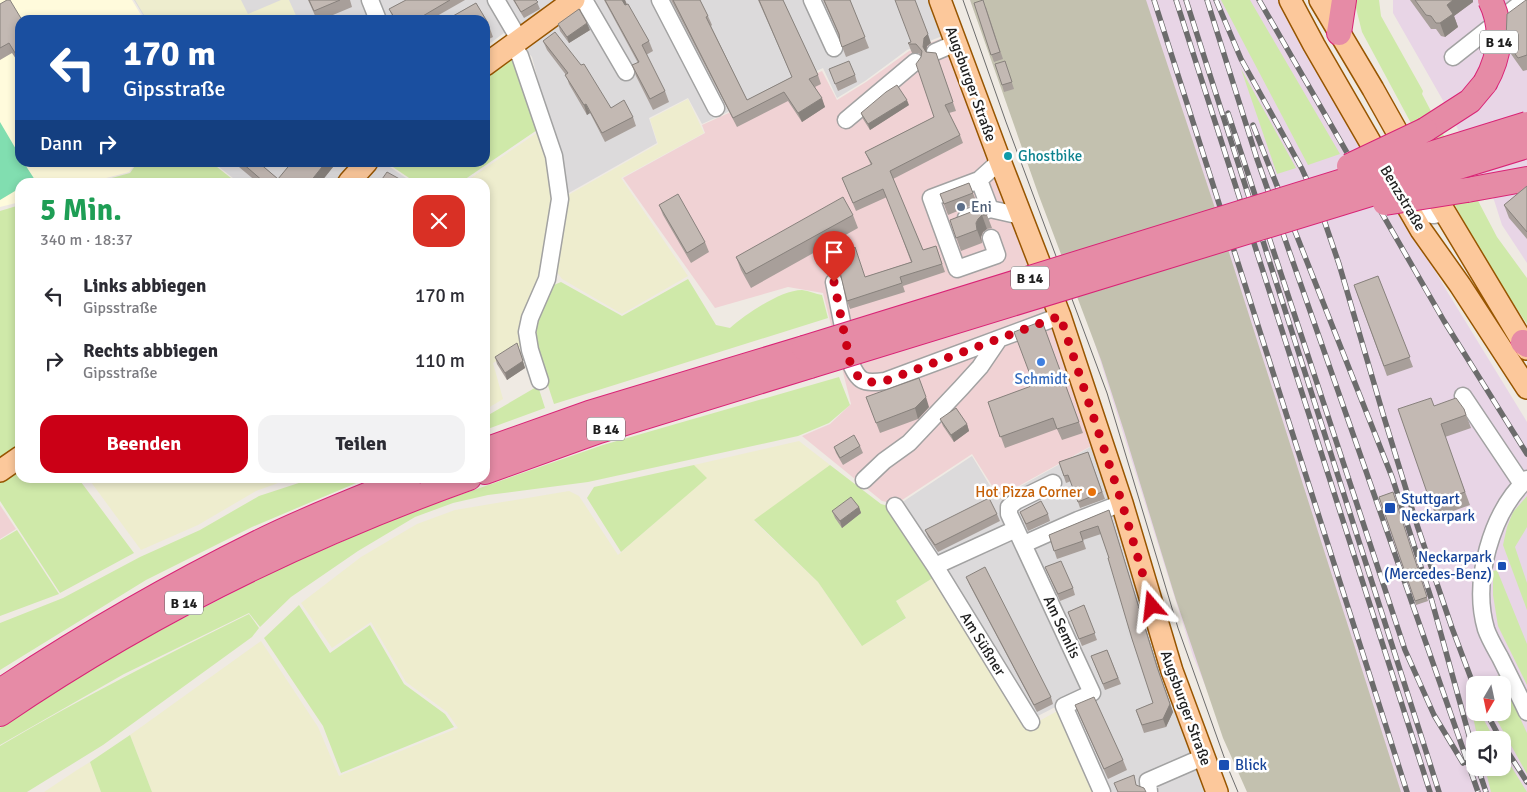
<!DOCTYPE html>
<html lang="de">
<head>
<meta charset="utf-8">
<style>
  body { margin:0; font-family:Signika,sans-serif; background:#f2f2f3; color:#2b2b33; height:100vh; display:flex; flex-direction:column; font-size:19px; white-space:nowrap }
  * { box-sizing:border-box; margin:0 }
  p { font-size:16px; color:#7c7c81 }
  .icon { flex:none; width:28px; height:28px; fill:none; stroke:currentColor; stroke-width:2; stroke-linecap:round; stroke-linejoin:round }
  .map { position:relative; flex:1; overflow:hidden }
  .panel { position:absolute; left:15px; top:178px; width:475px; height:305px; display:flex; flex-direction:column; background:#fff; border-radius:15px; box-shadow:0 2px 8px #0003 }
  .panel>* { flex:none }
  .hud { position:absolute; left:15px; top:15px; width:475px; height:152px; border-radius:15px; box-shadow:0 2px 8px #0003; background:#1a4fa0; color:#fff; overflow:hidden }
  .needle { width:32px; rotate:189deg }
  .fabs { position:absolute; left:1466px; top:676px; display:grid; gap:10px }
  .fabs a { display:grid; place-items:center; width:45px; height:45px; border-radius:10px; background:#fff; box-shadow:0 2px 8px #0003; font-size:25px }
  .pin { position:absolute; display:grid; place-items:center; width:42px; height:42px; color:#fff; margin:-51px -21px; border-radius:50% 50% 50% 0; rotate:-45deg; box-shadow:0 0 5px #0007 }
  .pin .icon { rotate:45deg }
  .me { position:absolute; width:55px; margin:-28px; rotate:343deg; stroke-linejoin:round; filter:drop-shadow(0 0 4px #0008) }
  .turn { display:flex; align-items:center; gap:18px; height:105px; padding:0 25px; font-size:22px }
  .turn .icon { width:65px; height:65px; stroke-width:2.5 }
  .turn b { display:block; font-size:35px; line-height:42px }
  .then { display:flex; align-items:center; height:48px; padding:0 25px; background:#0003; gap:10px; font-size:19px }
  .round { display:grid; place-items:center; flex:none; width:52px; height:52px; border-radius:15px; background:#f2f2f3 }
  .head { display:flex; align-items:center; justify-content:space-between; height:85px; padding:0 25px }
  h1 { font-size:30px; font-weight:700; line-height:38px; color:#1e9e55 }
  .button { display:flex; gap:10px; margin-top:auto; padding:10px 25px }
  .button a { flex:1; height:58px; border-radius:15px; background:#cb0016; color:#fff; font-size:20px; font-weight:700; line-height:58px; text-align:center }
  .button a+a { background:#f2f2f3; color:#2b2b33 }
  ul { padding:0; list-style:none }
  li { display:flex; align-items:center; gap:15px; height:65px; padding:0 25px }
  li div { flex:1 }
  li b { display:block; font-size:19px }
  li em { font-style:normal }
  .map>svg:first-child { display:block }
  .residential { fill:#dcdadb }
  .commercial { fill:#f0d2d4 }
  .industrial { fill:#e8d5e6; fill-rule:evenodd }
  .education { fill:#fffbdc }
  .construction { fill:#c3c1af }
  .farmland { fill:#eeedce }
  .grass { fill:#cfe9a9 }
  .pitch { fill:#81deb0 }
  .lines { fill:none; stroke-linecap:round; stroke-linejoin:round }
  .minor-casing { stroke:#a2a2a2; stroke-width:19 }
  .major-casing { stroke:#975500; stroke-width:24 }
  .highway-casing { stroke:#d92476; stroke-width:26 }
  .minor { stroke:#fff; stroke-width:16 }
  .major { stroke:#fcc89b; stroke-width:21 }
  .highway { stroke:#e68ba6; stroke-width:24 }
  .tram { stroke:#6c6c6c; stroke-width:1 }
  .rail-casing { stroke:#6c6c6c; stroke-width:5.5 }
  .rail { stroke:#fff; stroke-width:4; stroke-dasharray:11; stroke-linecap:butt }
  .highway-bridge-casing { stroke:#d92476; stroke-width:26; stroke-linecap:butt }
  .highway-bridge { stroke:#e68ba6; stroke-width:24 }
  .wall { fill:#a89f9a }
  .shaded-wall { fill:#88827d }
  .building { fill:#c3b9b3; stroke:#88827d }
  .route { stroke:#cb0016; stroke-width:9; stroke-dasharray:0 16.2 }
  .culture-dot { fill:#0f9aa8; stroke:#fff; stroke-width:2 }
  .service-dot { fill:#5c6f8a; stroke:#fff; stroke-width:2 }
  .shop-dot { fill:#3f7fe0; stroke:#fff; stroke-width:2 }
  .food-dot { fill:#e8710a; stroke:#fff; stroke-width:2 }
  .transit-dot { fill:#1a4fb4; stroke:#fff; stroke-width:2 }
  .labels { text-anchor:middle; stroke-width:5; stroke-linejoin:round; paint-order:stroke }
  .shield { fill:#fff; stroke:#626262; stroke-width:1 }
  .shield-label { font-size:14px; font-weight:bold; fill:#1e1e1e }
  .street-label { font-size:15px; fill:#1e1e1e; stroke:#fff }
  .culture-label { font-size:15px; fill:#0d838f; stroke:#fff; text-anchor:start }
  .service-label { font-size:15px; fill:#4e5e75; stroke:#fff; text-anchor:start }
  .shop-label { font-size:15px; fill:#366cbe; stroke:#fff }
  .food-label { font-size:15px; fill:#c56008; stroke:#fff; text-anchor:end }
  .transit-label { font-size:15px; fill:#164399; stroke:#fff; text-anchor:start }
</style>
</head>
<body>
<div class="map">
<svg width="1527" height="792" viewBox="0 0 1527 792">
  <rect width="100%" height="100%" fill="#efeae3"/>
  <path class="residential" d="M134 0H937L950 33 907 50 865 81 837 98 823 68 702 124 688 98 649 118 657 143 567 194 532 57 508 30 485 47V20H146Z
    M214 163H384L412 182H238Z
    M1092 446 1210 792H1108L1065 702 1032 719 898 505 972 456 998 499Z"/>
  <path class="commercial" d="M950 35 1093 445 999 497 972 454 896 504 882 501 802 436 830 424 851 404 823 293 788 287 715 308 623 178 705 133 702 125 822 71 837 100 866 82 909 51Z
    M0 505 16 529 0 539Z"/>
  <path class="industrial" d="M970 0H1282L1330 89 1445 288 1527 422V792H1249L1193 656 1091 331ZM1475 685H1502V712H1475ZM1475 740H1502V768H1475Z
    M1393 0H1527V263L1502 225 1494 200 1445 104 1393 13Z"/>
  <path class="education" d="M0 0H132L144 20H20V162L136 163 129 172 91 182H20V202L0 207Z"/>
  <path class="construction" d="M970 0H1146L1212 199 1401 792H1247L1223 738 1176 600 1124 431 1101 360 1039 196Z"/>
  <path class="farmland" d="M135 0H241L248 14 281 0H289L298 20H147Z
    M688 99 704 133 621 178 688 276 622 314 562 279 554 268 563 198 658 144 650 119Z
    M541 130 556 199 547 261 523 345 493 363 503 399 485 410V182H465Z
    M799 441 830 465 754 521 818 582 861 645 906 619 896 601 936 576 1028 727 1063 708 1102 792H152L130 735 261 641 318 727 339 776 458 728 447 712 406 682 371 622 332 648 301 603 361 557 417 524 455 510 569 491 579 496 618 555 706 478 694 465Z
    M88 478H292L256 491 198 525 141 550Z
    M90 762 101 792H44L77 770Z"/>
  <path class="grass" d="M1221 0H1250L1340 154 1308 165Z
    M1354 0H1379L1381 16 1423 91 1422 94 1497 237 1527 278V324L1484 259 1362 32Z
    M515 57 540 128 461 182H415L387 163 485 162V77Z
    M1241 69 1296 168 1277 174Z
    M137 163H212L236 182H97L130 173Z
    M20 205V446L0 460V211Z
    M688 279 716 325 730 328C746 314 781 290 802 290 809 291 816 294 822 295L828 318 554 404 536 349 534 319 549 287 561 282 622 316Z
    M839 377 850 405 829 423 798 436 588 482 488 495 453 503 415 517 358 551 291 597 260 627 249 613 124 674 0 745V728L45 697 118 652 279 569 405 514 603 445Z
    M538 386 545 408 485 430V417Z
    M694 465 707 478 621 552 587 498 594 487Z
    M830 465 881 504 895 508 936 576 896 601 906 618 862 646 818 582 754 520Z
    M20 466V478H78L134 553 60 593 0 501V480Z
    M314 478H368L252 527 146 580 0 670V623L63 598 140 557 200 530 259 496Z
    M1527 496V527L1515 547 1527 583V610L1503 545 1507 527 1513 512Z
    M17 530 59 594 0 616V540Z
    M1497 570 1527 644V685L1498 626 1493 595V571Z
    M299 605 330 653 370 625 404 684 445 714 454 727 341 773 323 726 264 638Z
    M249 614 259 628 252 637 103 745 27 792H0V746C81 698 164 656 249 614Z
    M1500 675 1527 733V774L1493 713 1502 712V685H1479L1478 682Z
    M1467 689 1475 704V712L1480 713 1495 740H1478Z
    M130 735 152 792H101L90 762Z
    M1503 753 1527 792H1491L1485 768H1502Z"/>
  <path class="pitch" d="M0 122 20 156V162L24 163 35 180 30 182H20V188L0 200Z"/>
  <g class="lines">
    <g class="minor-casing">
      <path id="minor" d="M370 0 378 20
        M496 0 519 39
        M584 0 626 72
        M660 0 716 108
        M812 0 834 48
        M512 44 520 56 554 156 560 199 547 279 530 318 527 332 530 350 540 381
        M935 52 956 43
        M1453 57 1525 0
        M846 120 915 62
        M979 180 990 209
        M1404 199C1420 206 1443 233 1440 196
        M966 218 990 209 1021 216
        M991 238 997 255 957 269 931 198 979 180 1000 161
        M834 282 850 362C859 382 863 384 885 381L1060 316
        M1463 396 1522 484
        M1527 479C1491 513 1472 581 1486 629 1489 638 1495 648 1500 657 1509 675 1518 693 1527 712
        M864 480 884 461 909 443 961 388 980 367 999 339
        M1053 483 1016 501 1009 507V514L1092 693 1064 706 1102 792
        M895 506 935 566 1031 722
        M1024 544 1078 520 1122 503
        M935 566 1016 529
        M1149 792 1148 781 1194 761 1203 758"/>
    </g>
    <g class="major-casing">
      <path id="major" d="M940 0 1000 161 1060 316 1122 503 1172 671 1217 792
        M1290 0 1314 45 1421 230 1460 285 1527 388
        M1320 0 1373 89 1410 155
        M485 65 574 0
        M1426 181 1527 349
        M349 182 367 162
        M0 471 20 457"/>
    </g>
    <g class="highway-casing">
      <path id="highway" d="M1339 33 1344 0
        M1425 130 1470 101 1485 83
        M1467 190 1527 179
        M1523 342 1527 345
        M485 450 589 413 804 348
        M485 472 599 431 810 366
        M0 691C83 636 170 586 259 542 307 518 360 498 409 478
        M0 714C145 615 304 537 469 478"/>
    </g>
    <use href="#minor" class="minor"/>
    <use href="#major" class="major"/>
    <use href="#highway" class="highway"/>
    <path class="tram" d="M963 0 1006 122 1107 393 1178 628 1228 768 1238 792"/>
    <g class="rail-casing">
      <path id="rail" d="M1154 0 1407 792
        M1176 0 1430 792
        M1186 0 1439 792
        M1207 0 1257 159 1478 792
        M1216 0 1241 59 1302 169 1322 214 1339 264 1383 414 1417 525 1452 628 1475 689
        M1259 0 1444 321 1527 454
        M1228 113 1405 650 1434 715 1463 763
        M1253 125 1392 477 1431 598 1475 757
        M1486 712 1501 740
        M1502 743 1527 782
        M1478 768 1486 792"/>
    </g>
    <use href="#rail" class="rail"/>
    <g class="highway-bridge-casing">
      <path id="highway-bridge" d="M1485 83C1500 57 1504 28 1490 0
        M1349 166 1425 130
        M1385 203 1467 190
        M804 348 1527 124
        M810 366 1527 146"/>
    </g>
    <use href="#highway-bridge" class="highway-bridge"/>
  </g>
  <path class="wall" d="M308 0H350L352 7 321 20H317Z
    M406 0H465L430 20H394L389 9Z
    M513 0H536L540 9 524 18Z
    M604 0H625L627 4 649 41 653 51 646 55 665 91 669 102 653 110 636 76 632 65 638 63Z
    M671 0H700L708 16 712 25 711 26 747 100 792 77 758 0H783L818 75 821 84 815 87 825 107 802 122 788 101 737 127Z
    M823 0H850L869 48 846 57 840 41 839 36Z
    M1410 0H1473V2L1454 16 1458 27 1445 37 1441 36 1436 29H1431Z
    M1527 0V70L1523 71 1511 54 1506 41Z
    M476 3 488 23 493 37 485 41V20H453L455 19 453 16Z
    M974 3 986 7 1003 59 994 62Z
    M0 4 20 20V65L12 53 0 60Z
    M558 24 590 30 569 43 560 31Z
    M543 41 611 108 633 117 636 126 605 142 590 113 587 115 569 84 566 75 547 50Z
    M908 43H931L927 46 926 52 936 53 956 111 949 113 960 135 963 143 893 179 923 250 936 246 945 272 903 286 905 292 850 309 847 301 865 277 911 262 887 197 856 211 842 178 871 165 865 152 934 117 921 56 919 53H912Z
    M1005 61 1014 89 1004 92 1002 85Z
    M829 69 855 75 857 82 838 91Z
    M909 105 870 130 863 119 861 113Z
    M233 162H258L278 179 291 164 289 162H337L321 182H257Z
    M969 183 977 203 948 215 940 194Z
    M1527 186V239L1509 218 1504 205Z
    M659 205 705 242 709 252 691 263 663 215Z
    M984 207 992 228 987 229 983 232 981 237 982 243 961 251 950 220Z
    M853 215 858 228 751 288 741 270 736 257Z
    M1378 276 1413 367 1387 376 1354 285Z
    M1042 321 1083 433 1062 440 1057 429 1005 448 988 402 1034 385Z
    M520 350 525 368 507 380 497 364 495 357Z
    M866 397 929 407 918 419 880 433Z
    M1434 406 1464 409 1471 428 1445 437 1470 505 1436 517 1398 409Z
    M940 419 967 424 969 431 954 442 943 426Z
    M860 446 863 453 843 465 836 453 834 447Z
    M1088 452 1105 499 1080 508 1071 481 1066 483 1059 462Z
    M1393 492 1428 601 1416 605 1379 497Z
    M859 507 861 513 842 528 835 518 832 511Z
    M1109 510 1160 675 1173 712 1166 727 1144 733 1136 710 1153 703 1109 558 1101 534 1083 540 1086 549 1057 559 1049 535Z
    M1020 512 1048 514 1050 521 1028 531Z
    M997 514 1000 521 938 552 928 537 925 530Z
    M1045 567 1073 588 1075 595 1060 601Z
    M966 577 1051 697 1053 704 1037 712 969 584Z
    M1084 605 1097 640 1082 646 1068 612Z
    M1107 650 1121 684 1105 690 1091 656Z
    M1075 705 1123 760 1127 770 1108 779 1079 715Z"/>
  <path class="shaded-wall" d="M621 0H625L627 6 624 8Z
    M1453 0H1473V2L1454 16 1458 27 1445 37 1440 23 1447 5Z
    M587 23 590 30 569 43 567 37Z
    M928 34 931 43 927 46 926 55 923 47 924 38Z
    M822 98 825 107 802 122 798 113Z
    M907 100 909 105 870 130 868 124Z
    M586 104 590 113 587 115 584 105Z
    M326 162H337L321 182H310Z
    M982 215 987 229 983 232 981 237 982 243 977 230 976 223 978 219Z
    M517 343 525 368 507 380 505 373Z
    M926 397 929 407 918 419 915 408Z
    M967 424 969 431 954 442 951 435Z
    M859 507 861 513 842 528 840 521Z
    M1109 510 1160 675 1173 712 1166 727 1163 719 1157 667Z"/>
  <path class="building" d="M7 0H10L22 20H20V61L9 43 0 48V4Z
    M309 0H340L314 11Z
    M406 0H450L416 20H396L389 9Z
    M514 0H536L538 2 521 12Z
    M605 0H622L625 5 628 4 649 41 642 45 665 91 650 99 632 65 639 62Z
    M673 0H700L708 16 706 17 747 100 792 77 759 0H783L818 75 809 79 822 98 798 113 784 92 733 118Z
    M824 0H850L865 37 842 47 840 41 839 34Z
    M895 0H915L928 34 924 38 923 47 926 52 936 53 953 102 945 105 960 135 890 171 923 250 936 246 942 264 900 277 902 283 847 301 838 264 855 247 865 277 912 262 883 189 853 203 842 178 872 164 865 152 934 117 916 64 921 57 922 51 916 44H909L908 43 911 42Z
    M983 0 1000 52 991 55 974 3Z
    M1415 0H1453L1447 5 1453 14 1440 23H1436L1431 16 1426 15Z
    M1526 0H1527V55L1518 58 1506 41 1507 14Z
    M476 3 488 23 485 25V20H453L455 19 453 16Z
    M579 9 587 23 567 37 558 24Z
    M555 32 581 65 584 64 611 108 624 100 633 117 602 133 586 104 584 105 565 75 568 73 543 41Z
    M849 61 855 75 835 84 829 69Z
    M1005 61 1012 82 1002 85 995 64Z
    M897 85 907 100 868 124 861 113 886 92Z
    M241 162H258L278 179 292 162H326L310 182H264Z
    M387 172 405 182H380Z
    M969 183 973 193 944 204 940 194Z
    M1527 186V232L1504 205Z
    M678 194 705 242 687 253 659 205Z
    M843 197 853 215 746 274 736 257Z
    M984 207 987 215H982L978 219 976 223 977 230 956 238 950 220Z
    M1378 276 1410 357 1384 366 1354 285Z
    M1042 321 1079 422 1057 429 1053 418 1000 437 988 402 1034 385 1014 332Z
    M517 343 523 361 505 373 495 357Z
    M919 378 926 397 915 408 876 423 866 397Z
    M1431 398 1434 406 1456 398 1464 409 1466 415 1441 424 1465 492 1431 504 1398 409Z
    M956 408 967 424 951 435 940 419Z
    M854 435 860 446 840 458 834 447Z
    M1088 452 1102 492 1078 502 1068 475 1064 476 1059 462Z
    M1393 492 1427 597 1415 601 1379 497Z
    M851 497 859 507 840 521 832 511Z
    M989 498 997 514 935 545 925 530Z
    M1041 501 1048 514 1026 524 1020 512Z
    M1109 510 1157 667 1170 704 1163 719 1142 725 1136 710 1153 703 1132 639 1108 558H1109L1098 526 1080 532 1083 541 1054 551 1049 535Z
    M1061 561 1073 588 1058 594 1045 567Z
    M985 567 1051 697 1034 705 966 577Z
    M1084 605 1095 633 1079 639 1068 612Z
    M1107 650 1118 678 1103 684 1091 656Z
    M1094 697 1123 760 1104 769 1075 705Z
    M1134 775 1136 785 1144 788 1146 792H1118L1114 783Z"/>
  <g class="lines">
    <path class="route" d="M834 282 850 362C859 382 863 384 885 381L1060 316 1122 503 1152 606"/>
  </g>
  <circle class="culture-dot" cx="1008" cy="156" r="5"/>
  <circle class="service-dot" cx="961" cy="207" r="5"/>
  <circle class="shop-dot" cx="1041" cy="362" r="5"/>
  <circle class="food-dot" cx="1092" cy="492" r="5"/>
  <g class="transit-dot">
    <rect x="1384" y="502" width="12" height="12" rx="2.5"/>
    <rect x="1497" y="561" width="10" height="10" rx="2.5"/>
    <rect x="1218" y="759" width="12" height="12" rx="2.5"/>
  </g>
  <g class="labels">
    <g class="shield">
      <rect x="1480" y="30.5" width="38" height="23" rx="4"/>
      <rect x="1011" y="266.5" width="38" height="23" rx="4"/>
      <rect x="587" y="417.5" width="38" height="23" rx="4"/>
      <rect x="165" y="591.5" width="38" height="23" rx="4"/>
    </g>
    <g class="shield-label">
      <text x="1499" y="47">B 14</text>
      <text x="1030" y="283">B 14</text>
      <text x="606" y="434">B 14</text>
      <text x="184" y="608">B 14</text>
    </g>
    <g class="street-label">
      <text transform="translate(971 84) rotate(70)" y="5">Augsburger Straße</text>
      <text transform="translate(1403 198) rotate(59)" y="5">Benzstraße</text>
      <text transform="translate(1062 627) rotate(65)" y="5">Am Semlis</text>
      <text transform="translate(983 644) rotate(58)" y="5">Am Süßner</text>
      <text transform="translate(1186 708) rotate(70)" y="5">Augsburger Straße</text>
    </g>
    <g class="culture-label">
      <text x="1018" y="161">Ghostbike</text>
    </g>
    <g class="service-label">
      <text x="971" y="212">Eni</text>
    </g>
    <g class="shop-label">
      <text x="1041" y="384">Schmidt</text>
    </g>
    <g class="food-label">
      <text x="1082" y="497">Hot Pizza Corner</text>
    </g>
    <g class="transit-label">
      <text x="1401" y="504">Stuttgart<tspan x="1401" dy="17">Neckarpark</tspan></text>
      <text x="1492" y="562" text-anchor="end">Neckarpark<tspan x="1492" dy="17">(Mercedes-Benz)</tspan></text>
      <text x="1235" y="770">Blick</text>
    </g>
  </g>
</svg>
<div class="fabs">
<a><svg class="needle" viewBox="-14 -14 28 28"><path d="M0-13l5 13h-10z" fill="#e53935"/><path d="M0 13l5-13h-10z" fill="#7c7c81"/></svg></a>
<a><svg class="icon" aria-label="sound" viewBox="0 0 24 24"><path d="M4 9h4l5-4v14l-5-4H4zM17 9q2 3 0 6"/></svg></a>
</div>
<div class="pin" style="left:834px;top:282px;background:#d93025"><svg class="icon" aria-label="arrive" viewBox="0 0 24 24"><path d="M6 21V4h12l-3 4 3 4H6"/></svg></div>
<svg class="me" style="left:1152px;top:606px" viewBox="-20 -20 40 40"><path d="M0-17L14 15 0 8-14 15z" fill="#cb0016" stroke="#fff" stroke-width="4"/></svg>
<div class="hud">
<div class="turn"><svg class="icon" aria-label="left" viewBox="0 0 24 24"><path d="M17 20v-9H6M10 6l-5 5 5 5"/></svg><div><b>170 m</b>Gipsstraße</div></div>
<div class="then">Dann<svg class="icon" aria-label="right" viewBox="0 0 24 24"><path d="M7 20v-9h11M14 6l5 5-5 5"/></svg></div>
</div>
<section class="panel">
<div class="head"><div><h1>5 Min.</h1><p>340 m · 18:37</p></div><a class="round" style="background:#d93025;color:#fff"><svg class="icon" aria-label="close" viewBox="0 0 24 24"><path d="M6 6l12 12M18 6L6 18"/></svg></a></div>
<ul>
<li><svg class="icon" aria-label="left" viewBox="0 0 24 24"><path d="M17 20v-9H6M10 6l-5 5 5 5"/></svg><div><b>Links abbiegen</b><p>Gipsstraße</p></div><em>170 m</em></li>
<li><svg class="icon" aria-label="right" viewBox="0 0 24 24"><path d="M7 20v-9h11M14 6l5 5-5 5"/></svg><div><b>Rechts abbiegen</b><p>Gipsstraße</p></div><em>110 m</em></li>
</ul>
<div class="button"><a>Beenden</a><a>Teilen</a></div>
</section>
</div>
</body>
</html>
